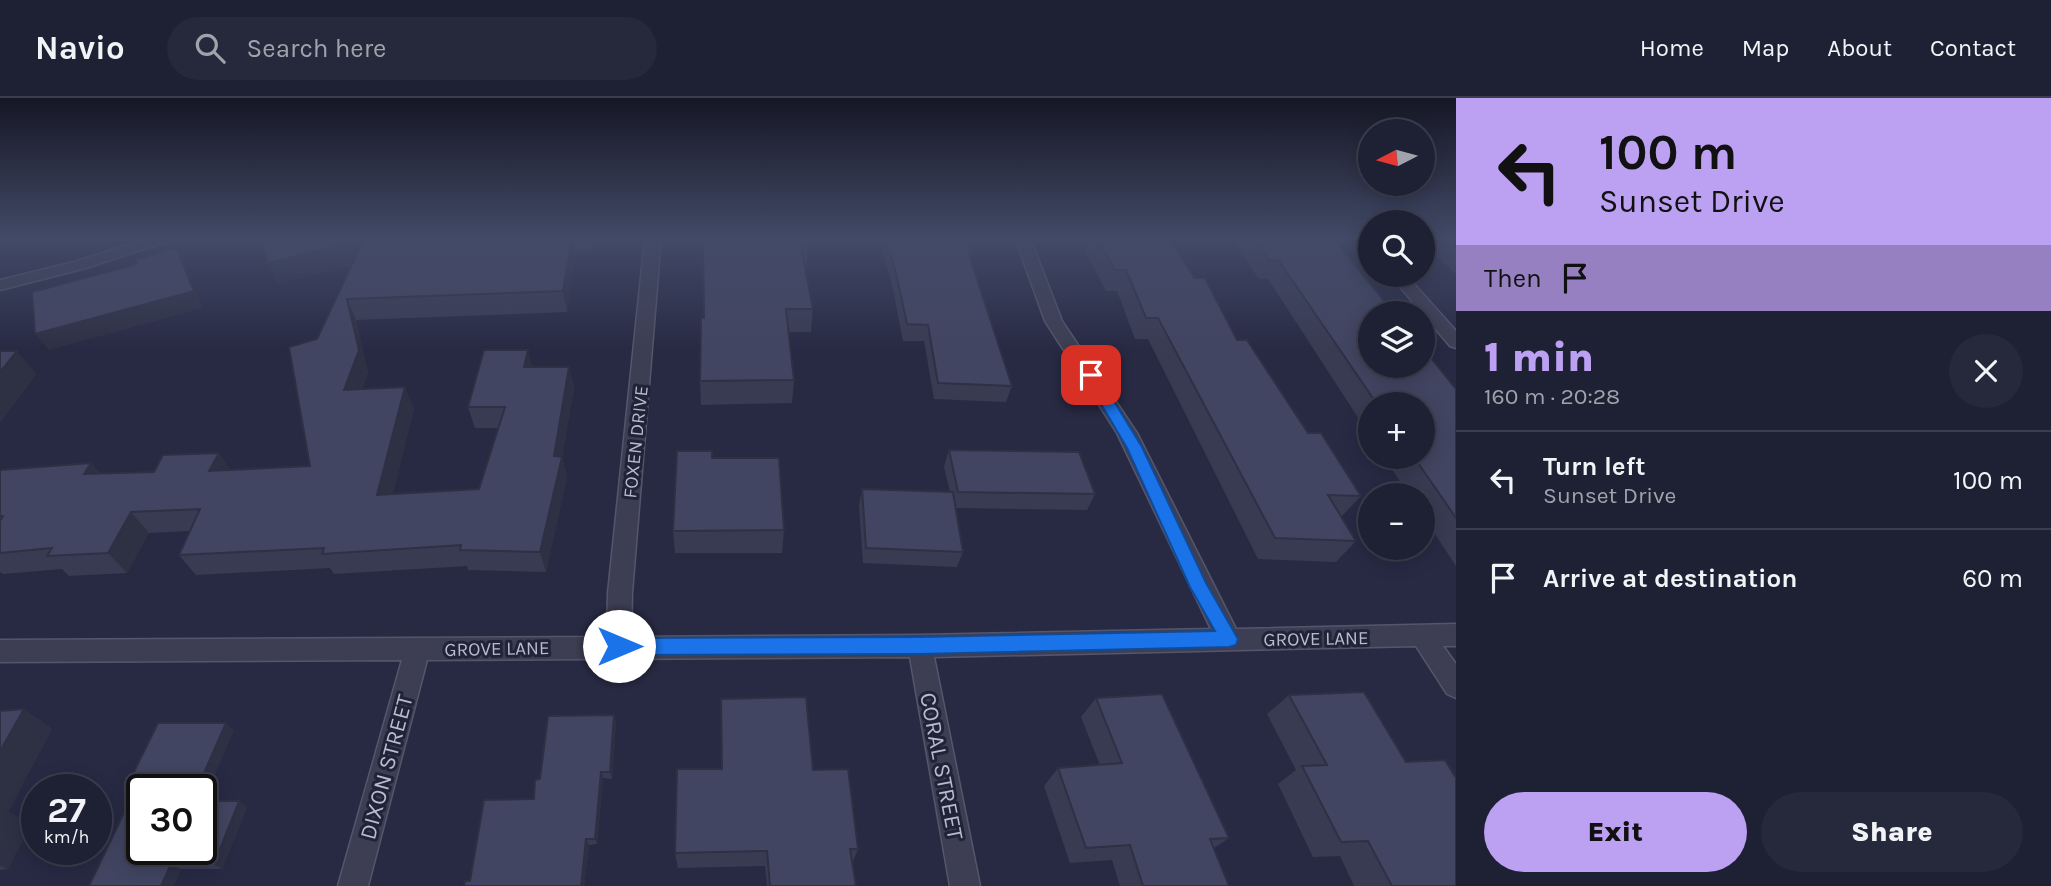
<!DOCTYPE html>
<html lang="en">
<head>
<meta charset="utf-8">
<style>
  body { margin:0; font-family:Karla,sans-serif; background:#26283b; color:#f1f3f6; height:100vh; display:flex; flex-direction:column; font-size:26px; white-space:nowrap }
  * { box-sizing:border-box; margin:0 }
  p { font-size:23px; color:#a1a3ac }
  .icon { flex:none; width:38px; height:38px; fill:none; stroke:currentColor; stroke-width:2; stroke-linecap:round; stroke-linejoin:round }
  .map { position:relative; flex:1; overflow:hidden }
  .sheet { display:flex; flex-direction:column; background:#1e2033; width:595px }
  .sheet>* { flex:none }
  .top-card { background:#bca0f2; color:#111; overflow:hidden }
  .needle { width:46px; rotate:264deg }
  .fabs { position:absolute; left:1358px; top:21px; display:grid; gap:14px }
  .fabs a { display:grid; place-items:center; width:77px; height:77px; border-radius:50%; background:#1e2033; box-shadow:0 4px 18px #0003,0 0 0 2px #3c3e4e; font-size:35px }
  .speed { position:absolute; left:21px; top:676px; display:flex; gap:14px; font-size:35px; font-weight:700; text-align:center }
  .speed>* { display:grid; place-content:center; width:91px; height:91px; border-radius:50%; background:#1e2033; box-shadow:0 4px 18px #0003,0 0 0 2px #3c3e4e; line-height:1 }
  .speed small { font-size:18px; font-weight:400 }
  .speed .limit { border:4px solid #111; border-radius:10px; background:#fff; color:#111 }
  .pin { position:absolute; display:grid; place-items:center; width:60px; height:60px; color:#fff; margin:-30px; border-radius:14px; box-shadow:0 4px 10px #0006 }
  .me { position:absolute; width:77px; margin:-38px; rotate:90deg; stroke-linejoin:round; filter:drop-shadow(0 0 5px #0008) }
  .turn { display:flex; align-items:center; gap:24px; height:147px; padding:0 28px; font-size:32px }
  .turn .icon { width:91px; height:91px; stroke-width:2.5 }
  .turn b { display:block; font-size:49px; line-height:60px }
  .then { display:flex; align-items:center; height:66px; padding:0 28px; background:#0003; gap:14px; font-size:26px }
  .round { display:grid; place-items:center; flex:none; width:74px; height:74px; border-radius:37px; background:#26283b }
  .headline { display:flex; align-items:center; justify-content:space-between; height:119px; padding:0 28px }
  h1 { font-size:42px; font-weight:800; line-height:52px; color:#bca0f2 }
  .primary-button { display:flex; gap:14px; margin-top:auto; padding:14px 28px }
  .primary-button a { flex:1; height:80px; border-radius:42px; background:#bca0f2; color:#111; font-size:28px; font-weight:800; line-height:80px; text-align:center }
  .primary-button a+a { background:#26283b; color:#f1f3f6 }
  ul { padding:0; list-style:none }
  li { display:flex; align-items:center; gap:21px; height:98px; padding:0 28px; border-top:2px solid #3c3e4e }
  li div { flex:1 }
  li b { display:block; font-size:26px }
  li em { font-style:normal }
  header { display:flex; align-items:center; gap:42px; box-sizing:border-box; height:98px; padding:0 35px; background:#1e2033; border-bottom:2px solid #3c3e4e }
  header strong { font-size:33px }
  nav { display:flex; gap:38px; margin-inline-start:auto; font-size:24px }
  .search { width:490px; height:63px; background:#26283b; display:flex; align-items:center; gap:18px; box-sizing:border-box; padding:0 24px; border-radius:38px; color:#a1a3ac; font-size:26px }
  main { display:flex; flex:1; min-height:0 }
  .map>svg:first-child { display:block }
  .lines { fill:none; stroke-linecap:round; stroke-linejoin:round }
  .street-casing { stroke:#55566b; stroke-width:3 }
  .street { fill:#3d3e53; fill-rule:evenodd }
  .wall { fill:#393b53 }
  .shaded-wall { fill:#2e3044 }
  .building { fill:#424561; stroke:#2e3044; stroke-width:2 }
  .route { fill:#1a73e8; stroke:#114b97; stroke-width:2 }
  .labels { text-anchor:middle; stroke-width:6; stroke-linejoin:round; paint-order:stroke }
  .street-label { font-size:19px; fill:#babbcd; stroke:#212339 }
  .near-street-label { font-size:23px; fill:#babbcd; stroke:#212339 }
</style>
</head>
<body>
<header>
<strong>Navio</strong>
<div class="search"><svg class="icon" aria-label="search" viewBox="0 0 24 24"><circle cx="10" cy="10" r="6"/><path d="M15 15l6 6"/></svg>Search here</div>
<nav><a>Home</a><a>Map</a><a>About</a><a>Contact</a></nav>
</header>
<main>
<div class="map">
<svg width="1456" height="788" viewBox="0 0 1456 788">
  <rect width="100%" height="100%" fill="#282a44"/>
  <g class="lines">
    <g class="street-casing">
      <path id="street" d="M148 140H171L169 143 86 170 0 192V182L74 164Z
        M645 140H661L632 495 631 539 920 537 1211 531 1117 335 1045 223 1015 140H1030L1062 223 1137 335 1236 531 1456 526V548H1443L1456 566V600L1447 596 1416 548 934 559 980 788H950L910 559 427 562 368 788H338L402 562 0 564V542L607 539 608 495Z
        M1360 140H1370V149L1365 147Z
        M1390 177H1406L1456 233V250L1450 248Z"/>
    </g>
    <use href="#street" class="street"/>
  </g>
  <path class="wall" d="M261 140H594V153L576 154 567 214 356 222 368 274 362 291 414 310 393 396 479 391 498 330H475L468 309 532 269H569L574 290 562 359 567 379 546 474 468 472 467 468 334 476 330 470 196 477 179 457 190 433 149 435 127 475 69 478 62 471 3 476 0 474V372L91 365 101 376 231 372 310 368 317 241 352 167 278 186 268 165Z
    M703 140 808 149 806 172 813 211 811 234H789L794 282 792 305 701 307 700 283 704 220Z
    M879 140H968L972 156 971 161 1012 288 1006 304 934 301 924 243H903L893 191Z
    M1078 140H1168L1237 242 1308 335 1361 398 1342 418H1341L1356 443 1336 464 1258 461 1148 241H1135L1117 193H1106Z
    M1230 140H1333L1456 291V468L1423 418V397H1409L1384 359H1423V306H1370V338L1268 181H1259Z
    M1423 140H1456V176L1430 152 1432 150Z
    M949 352 1095 396 1087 412 956 410 963 454 957 469 863 465 859 407 862 391 950 394 944 369Z
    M712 360 784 432 782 455H675L673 433Z
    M1289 597 1456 788H1354L1340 758 1313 759 1278 686 1296 672 1267 616Z
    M1096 600 1229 740 1214 750 1229 788H1120L1112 762 1070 765 1044 688 1058 670 1100 667 1081 619Z
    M24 611 52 631 8 714 31 726 8 771 0 772V613Z
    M614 617 616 624 612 681 603 680 597 746 589 747 584 788H464L470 783 534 701 540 681Z
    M234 632 203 703H239L247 709 222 771H181L174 788H89L140 681 133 676Z
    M813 672 858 751 852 766 856 788H767L765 768 678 770 675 755Z"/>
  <path class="shaded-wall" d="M0 140H71L72 143 30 155 22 145 0 148Z
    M572 140H574L576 154 567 214 563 193Z
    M364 141 372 161 278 186 268 165Z
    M176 150 185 167 203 210 49 252 35 236Z
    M347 201 356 222 368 274 354 313 344 292Z
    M528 252 533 273 524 269Z
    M17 253 37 276 0 325V274Z
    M569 269 574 290 562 359 567 379 546 474 540 454 554 358Z
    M405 289 414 310 388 418 377 397Z
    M219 355 233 375 209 373Z
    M91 365 109 385 84 376Z
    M131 414 149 435 127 475 108 455Z
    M24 611 52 631 8 714 31 726 8 771 0 768V653Z
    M614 617 616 624 612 681 610 674Z
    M226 625 234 632 201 707V691H197Z
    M601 674 603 680 597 746 595 741Z
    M239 703 247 709 222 771 214 766Z
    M586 741 589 747 584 788H581Z
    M171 766 181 771 174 788H161Z"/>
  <path class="building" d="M261 140H572L563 193 347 201 359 252 344 292 405 289 377 397 479 391 505 309H468L484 252H528L524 269H569L554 358 562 359 540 454 460 452 461 447 322 456 324 450 179 457 200 411 131 414 108 455 47 458 52 450 0 455V423L3 418H0V372L91 365 84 376 154 374 163 357 219 355 209 373 310 368 289 249 317 241 364 141 268 165Z
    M703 140H806L808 149H801L813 211H786L794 282 700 283 701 220H704Z
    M886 140H968L972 156H969L1012 288 938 285 928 227 907 226 896 175Z
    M1097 140H1168L1195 180H1205L1237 242H1247L1308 335H1321L1361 398 1328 397 1356 443 1275 440 1158 220H1146L1126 172H1115Z
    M1253 140H1333L1394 215H1370V268H1423V250L1456 291V420L1414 359H1423V306H1377L1279 163H1269Z
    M1447 140H1456V148Z
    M176 150 194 193 35 236 32 194 137 166 136 162Z
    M0 253H17L0 274Z
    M949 352 1079 354 1095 396 958 394Z
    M677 353H712V360H779L784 432 673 433Z
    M862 391 953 394 963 454 866 450Z
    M1364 594 1406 664 1445 662 1456 680V788H1392L1368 743 1341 744 1302 668 1327 667 1289 597Z
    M1162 596 1229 740 1210 741 1229 788H1143L1130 747 1086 750 1058 670 1122 665 1096 600Z
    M806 599 813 672 848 671 858 751H850L856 788H770L767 753 675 755 677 671H722L721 601Z
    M24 611 0 653V613Z
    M614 617 610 674H601L595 741H586L581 788H464L465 783H470L484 702 534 701 535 682 540 681 548 618Z
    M158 625H226L197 691H142V751H201V703H239L214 766H171L161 788H89L142 677 133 676Z"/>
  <linearGradient id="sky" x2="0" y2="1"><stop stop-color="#161725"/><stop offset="0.56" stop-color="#424a67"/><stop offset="1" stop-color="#424a67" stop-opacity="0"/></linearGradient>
  <rect width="1456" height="251" fill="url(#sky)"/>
  <path class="route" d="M1091 272 1096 274 1142 349 1206 485 1238 541 1236 547 1229 549 920 556 619 557 612 554 610 548 612 543 619 540 920 539 1215 533 1190 489 1127 350 1084 277Z"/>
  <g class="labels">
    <g class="street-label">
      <text transform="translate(635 344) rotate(-84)" y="7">FOXEN DRIVE</text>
      <text transform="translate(1316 540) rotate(-1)" y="7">GROVE LANE</text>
      <text transform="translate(497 550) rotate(-1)" y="7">GROVE LANE</text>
    </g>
    <g class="near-street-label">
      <text transform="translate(942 668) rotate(79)" y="8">CORAL STREET</text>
      <text transform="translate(386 669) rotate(-75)" y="8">DIXON STREET</text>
    </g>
  </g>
</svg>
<div class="fabs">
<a><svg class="needle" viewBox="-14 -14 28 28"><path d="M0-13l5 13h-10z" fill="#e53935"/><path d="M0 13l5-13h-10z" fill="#a1a3ac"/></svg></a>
<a><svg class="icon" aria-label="search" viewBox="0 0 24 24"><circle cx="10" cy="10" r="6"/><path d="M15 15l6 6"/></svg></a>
<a><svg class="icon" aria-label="layers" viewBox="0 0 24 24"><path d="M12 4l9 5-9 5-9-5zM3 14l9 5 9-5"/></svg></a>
<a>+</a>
<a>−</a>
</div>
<div class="speed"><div>27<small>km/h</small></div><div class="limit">30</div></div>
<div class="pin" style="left:1091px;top:277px;background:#d93025"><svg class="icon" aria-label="arrive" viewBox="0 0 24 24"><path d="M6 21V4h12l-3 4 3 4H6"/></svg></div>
<svg class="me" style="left:619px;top:548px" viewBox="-20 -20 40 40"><circle r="19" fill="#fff"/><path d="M0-13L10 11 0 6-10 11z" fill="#1a73e8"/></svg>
</div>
<section class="sheet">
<div class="top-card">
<div class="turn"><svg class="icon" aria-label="left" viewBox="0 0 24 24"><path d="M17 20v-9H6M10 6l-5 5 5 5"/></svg><div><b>100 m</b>Sunset Drive</div></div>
<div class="then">Then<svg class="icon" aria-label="arrive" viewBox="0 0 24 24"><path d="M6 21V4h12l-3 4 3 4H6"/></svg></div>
</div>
<div class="headline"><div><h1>1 min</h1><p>160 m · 20:28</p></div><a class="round"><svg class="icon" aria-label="close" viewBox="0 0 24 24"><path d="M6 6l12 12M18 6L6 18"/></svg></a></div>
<ul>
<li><svg class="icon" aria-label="left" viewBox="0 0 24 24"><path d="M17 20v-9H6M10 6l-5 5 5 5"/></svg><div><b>Turn left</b><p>Sunset Drive</p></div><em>100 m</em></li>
<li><svg class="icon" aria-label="arrive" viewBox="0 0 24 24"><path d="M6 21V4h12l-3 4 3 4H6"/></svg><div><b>Arrive at destination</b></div><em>60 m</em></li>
</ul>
<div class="primary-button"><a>Exit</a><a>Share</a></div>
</section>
</main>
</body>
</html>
